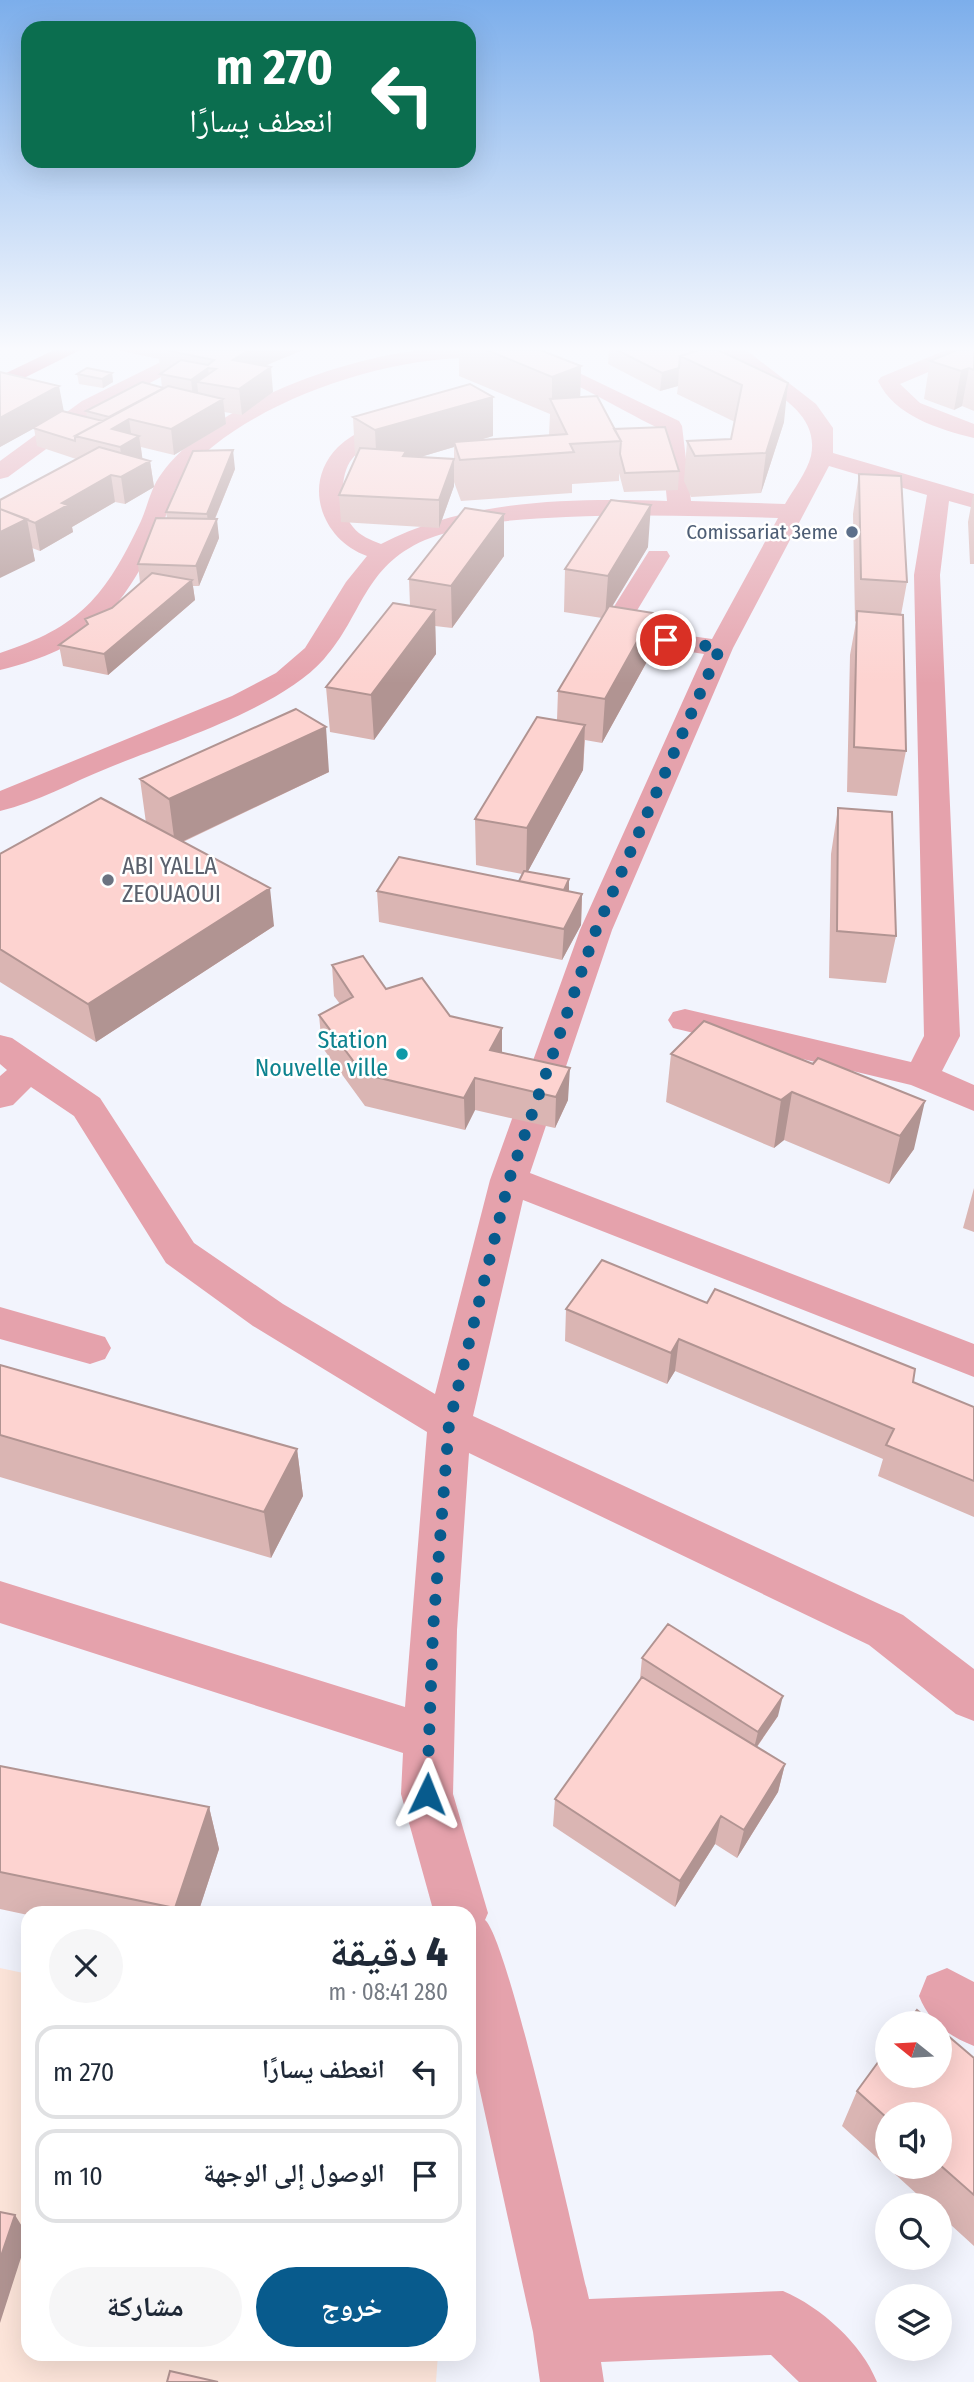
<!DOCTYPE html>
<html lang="ar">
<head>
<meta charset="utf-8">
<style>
  body { margin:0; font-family:"Fira Sans Condensed","Noto Naskh Arabic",sans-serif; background:#f6f6f7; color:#1f2937; direction:rtl; height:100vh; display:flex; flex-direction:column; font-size:26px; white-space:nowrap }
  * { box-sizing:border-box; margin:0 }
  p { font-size:23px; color:#747a83 }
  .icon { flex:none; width:38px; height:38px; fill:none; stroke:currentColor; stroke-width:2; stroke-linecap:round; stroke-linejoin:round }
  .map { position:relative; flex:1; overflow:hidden; direction:ltr }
  .drawer { position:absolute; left:21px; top:1906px; width:455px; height:455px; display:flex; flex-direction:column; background:#fff; border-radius:21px; box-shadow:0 7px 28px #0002; direction:rtl }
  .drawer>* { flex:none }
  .hud { position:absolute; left:21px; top:21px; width:455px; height:147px; border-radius:21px; box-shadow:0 7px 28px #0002; direction:rtl; background:#0b6e4f; color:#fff; overflow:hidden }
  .needle { width:46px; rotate:288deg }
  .buttons { position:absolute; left:875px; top:2011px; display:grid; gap:14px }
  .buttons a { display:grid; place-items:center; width:77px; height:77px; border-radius:50%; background:#fff; box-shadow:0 7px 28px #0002; font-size:35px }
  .pin { position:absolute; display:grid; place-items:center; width:60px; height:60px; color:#fff; margin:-30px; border:4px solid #fff; border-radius:50%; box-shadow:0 2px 7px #0007 }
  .me { position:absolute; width:77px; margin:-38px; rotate:2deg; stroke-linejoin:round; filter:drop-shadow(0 0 5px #0008) }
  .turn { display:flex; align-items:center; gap:24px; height:147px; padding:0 28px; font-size:32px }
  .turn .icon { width:91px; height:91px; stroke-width:2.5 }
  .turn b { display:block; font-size:49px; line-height:60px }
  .round { display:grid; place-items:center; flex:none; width:74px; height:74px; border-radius:37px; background:#f6f6f7 }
  .head { display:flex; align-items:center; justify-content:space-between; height:119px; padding:0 28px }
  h1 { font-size:42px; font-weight:800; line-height:52px }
  .cta { display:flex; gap:14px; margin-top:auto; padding:14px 28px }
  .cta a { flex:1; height:80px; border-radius:42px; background:#085b8d; color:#fff; font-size:28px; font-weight:800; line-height:80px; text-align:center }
  .cta a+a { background:#f6f6f7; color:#1f2937 }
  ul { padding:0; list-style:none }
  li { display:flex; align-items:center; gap:21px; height:94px; margin:0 14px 10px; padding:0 14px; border:4px solid #e0e1e3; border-radius:21px }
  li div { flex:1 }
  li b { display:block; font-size:26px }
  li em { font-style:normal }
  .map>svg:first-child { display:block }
  .education { fill:#fde5da }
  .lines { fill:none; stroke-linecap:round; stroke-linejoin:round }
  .minor { fill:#e5a2ac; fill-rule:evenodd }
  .major { fill:#cd5770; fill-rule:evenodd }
  .wall { fill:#dab5b3; fill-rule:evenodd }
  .shaded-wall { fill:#b19492 }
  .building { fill:#fdd3d0; stroke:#b19492; stroke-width:2 }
  .route { stroke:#085b8d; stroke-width:12; stroke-dasharray:0 21.6 }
  .service-dot { fill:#5c6f8a; stroke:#fff; stroke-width:2.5 }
  .worship-dot { fill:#6b7280; stroke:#fff; stroke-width:2.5 }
  .culture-dot { fill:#0f9aa8; stroke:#fff; stroke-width:2.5 }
  .labels { text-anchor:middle; stroke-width:5; stroke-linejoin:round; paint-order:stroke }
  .far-service-label { font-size:21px; fill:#4e5e75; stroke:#fff; text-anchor:end }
  .worship-label { font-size:24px; fill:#5b616d; stroke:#fff; text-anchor:start }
  .culture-label { font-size:24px; fill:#0d838f; stroke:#fff; text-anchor:end }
</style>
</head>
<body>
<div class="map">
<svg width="974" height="2382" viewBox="0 0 974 2382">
  <rect width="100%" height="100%" fill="#f2f4fd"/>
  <path class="education" d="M0 1968 28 1974V2354H438L436 2382H0Z"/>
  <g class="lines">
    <path class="minor" d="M185 350H211L98 411 8 477 0 479V461L82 401Z
      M510 350 573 370 679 421 682 426 691 501 785 504C793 490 807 472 811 456 822 402 749 386 723 350H746L816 404 833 428V453L974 494V508L949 501 940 575 960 1036 942 1071 974 1085V1111L911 1085 673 1028 668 1020 673 1012 685 1009 911 1062 924 1036 914 575 927 495 829 466 733 648 612 930 530 1173 974 1344V1377L523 1200 473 1416 903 1615 974 1669V1721L956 1714 869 1645 469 1453 457 1630 453 1794 488 1913 485 1920C508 1938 577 2249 589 2299L783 2291C821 2307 862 2344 877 2382H799L771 2355 601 2362 604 2382H540L533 2332 469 2041V1913H434L401 1794 403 1753 0 1623V1581L405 1707 427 1432 253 1326 166 1263 74 1116 31 1087 13 1105 0 1108V1076L7 1070 0 1064V1035L12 1038 100 1098 194 1243 283 1304 435 1394 490 1180 580 930 704 654 611 640 602 638 598 632 649 551H667L670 556 627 627 712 639 778 518C707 516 637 514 566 517 519 519 469 522 425 540 363 567 363 615 324 659 280 709 171 742 108 768 73 782 37 802 0 811V791L232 696 276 673 305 648 346 582 367 556C322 540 301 484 338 447 355 431 379 422 401 416L412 423 409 428C389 434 365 443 352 459 339 475 340 512 353 527 360 536 371 540 381 544 467 499 572 498 667 501L660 429C610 405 557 368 500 360 405 347 242 401 182 477 171 492 168 514 160 531 121 612 90 648 0 670V653C80 627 105 597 141 521 148 505 151 487 162 473 213 404 338 360 420 350 449 347 481 350 510 350Z
      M946 350H974L971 354 900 384 920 403 974 424V438C938 429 895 416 878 381L881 377Z
      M0 1307 105 1337 111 1348 105 1359 90 1364 0 1339Z
      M947 1968 974 1982V2046C947 2035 930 2023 919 1996L927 1976Z"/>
    <path class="major" d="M54 350H80L0 390V376Z"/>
  </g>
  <path class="wall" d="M117 350H303L265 366 273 392 242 415 224 412 226 424 174 455 141 447 142 458 150 461 154 487 125 504 115 502 72 527 73 532 40 551 32 548 35 561 0 500 76 459 37 446 34 428 0 447V372L64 412 87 417 86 411 162 388 159 359Z
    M459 350H540L581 366 580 397 614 429 679 471 678 490 624 492 619 473V481L572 484V493L461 501 454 482V447L420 457 454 459V486L439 528 341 522 339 495 356 457 355 456 353 417 493 436 479 440 549 435 550 414 459 376Z
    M609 350H689L693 352 700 350 784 422 761 493 691 497 684 481 687 441 731 439 735 422 677 394 678 386 660 391 608 364Z
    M974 350V411L962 406 954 410 924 399 930 361Z
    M112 373 113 382 103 388 79 384 77 374Z
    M235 469 215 519 219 538 199 586H193L195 600 108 675 63 666 59 645 86 626 85 619 112 608 140 583 138 564 167 518 166 512Z
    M859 474 907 582 901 615 906 751 897 796 847 792 850 655 856 622 855 621 853 514Z
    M973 495H974V564H970L968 522Z
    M504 514V556L452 628 435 626 436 654 374 740 330 732 326 687 410 606 409 579Z
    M648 547 612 607 650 656 602 743 585 740 583 770 528 871 569 890 568 891 582 894 581 925 562 960 379 922 377 891 519 881 522 874 476 865 475 819 557 720 558 691 602 618 564 612 565 569Z
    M329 772 183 842 274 926 96 1042 0 982V854L146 823 140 779Z
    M838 808 896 936 886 983 829 978 831 854Z
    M332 965 450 1016 568 1100 555 1128 475 1110 465 1130 365 1106 322 1047 319 1015 340 1004 334 996Z
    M671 1054 813 1064 818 1058 914 1149 889 1184 784 1140 774 1148 666 1102Z
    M974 1188V1232L963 1228Z
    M707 1303 974 1407V1517L878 1476 883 1459 675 1371 667 1384 565 1341 566 1309Z
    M0 1365 297 1449 303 1496 271 1558 0 1477Z
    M642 1658 778 1716 757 1747 785 1764 778 1792 737 1858 715 1844 675 1907 553 1826 555 1799 640 1679Z
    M0 1766 209 1807 219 1849 198 1913H28V1915L0 1909Z
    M974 2058V2246L940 2215V2205H929L842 2126 857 2091ZM887 2114H940V2166H887Z"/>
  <path class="shaded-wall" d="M244 350H303L249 372 233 360Z
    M581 366 580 405 552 403V377Z
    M271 367 273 392 242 415 239 389Z
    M208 368 210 384 197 382 199 401 194 405 191 380Z
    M679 368 678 386 660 391 662 373Z
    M969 368 962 406 954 410 961 371Z
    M112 373 113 382 103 388 102 379Z
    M788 383 784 422 761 493 766 453Z
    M59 386 64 412 0 447V418Z
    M493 397V436L456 447 454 442V447L377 470 375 430Z
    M223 399 226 424 174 455 171 429Z
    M115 419H129L132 440 139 436 143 462 124 473 120 447 112 429Z
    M233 450 235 469 209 533 207 514Z
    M454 459V486L439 528V500Z
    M150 461 154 487 125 504 121 477Z
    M111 475 115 502 72 527 73 532 40 551 35 523 62 503Z
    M651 505 648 547 605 618 608 576Z
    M504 514V556L452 628 451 586Z
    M27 519 35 561 0 578V532Z
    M217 519 219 538 199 586 196 566Z
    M192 580 195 600 108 675 104 654Z
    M435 610 436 654 374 740 371 695Z
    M653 613 650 656 602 743 605 699Z
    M585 725 583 770 526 875 527 828Z
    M326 727 329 772 175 845 169 799Z
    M569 879V890L563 904V892Z
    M270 888 274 926 96 1042 88 1004Z
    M582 894 581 925 562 960 564 929Z
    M502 1028V1060L490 1050Z
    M570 1068 568 1100 555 1128 556 1097Z
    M475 1078V1110L465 1130 464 1098Z
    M792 1092 784 1140 774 1148 781 1100Z
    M925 1101 914 1149 889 1184 900 1136Z
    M679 1339 675 1371 667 1384 671 1353Z
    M297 1449 303 1496 271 1558 264 1512Z
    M783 1696 778 1716 753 1752 758 1732Z
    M785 1764 778 1792 737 1858 744 1830Z
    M209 1807 219 1849 198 1913H177L175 1908Z
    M721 1816 715 1844 675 1907 680 1881Z
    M15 2215 28 2236 0 2323V2259Z"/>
  <path class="building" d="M165 350H244L247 351 233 360 271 367 239 389 197 382 216 369 208 368 191 380 160 374 181 360 208 365 214 360Z
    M487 350H540L581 366 552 377Z
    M617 350H689L693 352 680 356 679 368 662 373Z
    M700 350H718L788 383 766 453 695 456 687 441 731 439 742 385 680 356Z
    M957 350H974V370L969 368 961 371 930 361Z
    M87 368 112 373 102 379 77 374Z
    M0 372 59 386 0 418Z
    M142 382 164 388 109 417 86 411Z
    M470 384 493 397 375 430 353 417Z
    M168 386 223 399 171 429 129 419 112 429 139 436 120 447 75 436Z
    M597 396 621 441 570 444 574 452 460 460 454 442 567 434 550 399Z
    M62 411 103 421 75 436V441L33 428Z
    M665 427 679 471 625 473 620 454 621 441 614 429Z
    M99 447 150 461 121 477 111 475 62 503 68 505 35 523 0 509V500Z
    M360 448 406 451 403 456 454 459 439 500 339 495Z
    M233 450 207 514 166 512 193 451Z
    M859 474 901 476 907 582 861 579Z
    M611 500 651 505 608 576 565 569Z
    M465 508 504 514 451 586 409 579Z
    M0 509 27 519 0 532Z
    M156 518 217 519 196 566 138 564Z
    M152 573 192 580 104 654 59 645 88 624 85 619 112 608Z
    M393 603 435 610 371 695 326 687Z
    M609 606 653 613 605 699 558 691Z
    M857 611 903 615 906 751 854 747Z
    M296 709 326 727 169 799 140 779Z
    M537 717 585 725 527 828 475 819Z
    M101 798 270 888 88 1004 0 949V854Z
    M838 808 892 812 896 936 837 931Z
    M399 857 582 894 564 929 377 891Z
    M524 871 569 879 564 890 519 881Z
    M363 956 386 989 422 978 450 1016 502 1028 490 1050 570 1068 556 1097 475 1078 464 1098 363 1074 319 1015 353 997 332 965Z
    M704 1021 813 1064 818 1058 925 1101 900 1136 792 1092 781 1100 671 1054Z
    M602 1260 707 1303 715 1289 915 1369 913 1382 974 1407V1481L886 1445 894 1429 679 1339 671 1353 566 1309Z
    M0 1365 297 1449 264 1512 0 1435Z
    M668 1624 783 1696 758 1732 642 1658Z
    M642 1677 785 1764 744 1830 721 1816 680 1881 555 1799Z
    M0 1766 209 1807 175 1908 0 1872Z
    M917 2010 933 2023H907Z
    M940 2029 974 2058V2195L940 2165V2114H887V2118L857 2091 887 2050V2076H940Z
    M0 2212 15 2215 0 2259Z
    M170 2371 218 2382H167Z"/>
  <linearGradient id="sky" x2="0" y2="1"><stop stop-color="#7caeeb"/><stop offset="0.51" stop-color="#f9fafe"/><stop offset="1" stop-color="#f9fafe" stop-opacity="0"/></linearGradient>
  <rect width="974" height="684" fill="url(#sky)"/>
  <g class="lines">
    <path class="route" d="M427 1794 433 1630 449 1424 509 1180 596 930 720 648 666 640"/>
  </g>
  <circle class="service-dot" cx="852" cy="532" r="7"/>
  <circle class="worship-dot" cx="108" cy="880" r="7"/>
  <circle class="culture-dot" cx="402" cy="1054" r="7"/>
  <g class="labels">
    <g class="far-service-label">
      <text x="838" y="539">Comissariat 3eme</text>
    </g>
    <g class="worship-label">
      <text x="122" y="874">ABI YALLA<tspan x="122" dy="28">ZEOUAOUI</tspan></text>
    </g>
    <g class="culture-label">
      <text x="388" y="1048">Station<tspan x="388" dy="28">Nouvelle ville</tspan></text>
    </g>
  </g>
</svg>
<div class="buttons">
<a><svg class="needle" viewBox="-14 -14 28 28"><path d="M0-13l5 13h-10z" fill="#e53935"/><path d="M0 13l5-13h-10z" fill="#747a83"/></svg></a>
<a><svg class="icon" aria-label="sound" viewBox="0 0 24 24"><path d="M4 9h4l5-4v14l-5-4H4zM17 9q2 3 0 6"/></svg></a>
<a><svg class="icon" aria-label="search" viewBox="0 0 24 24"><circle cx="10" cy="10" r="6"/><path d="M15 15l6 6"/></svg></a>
<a><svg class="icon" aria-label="layers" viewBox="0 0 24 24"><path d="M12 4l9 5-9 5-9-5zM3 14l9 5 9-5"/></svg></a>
</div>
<div class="pin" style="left:666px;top:640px;background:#d93025"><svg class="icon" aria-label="arrive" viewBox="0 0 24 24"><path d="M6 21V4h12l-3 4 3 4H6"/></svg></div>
<svg class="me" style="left:427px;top:1794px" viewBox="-20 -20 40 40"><path d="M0-17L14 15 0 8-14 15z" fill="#085b8d" stroke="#fff" stroke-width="4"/></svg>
<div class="hud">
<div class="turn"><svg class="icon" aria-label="left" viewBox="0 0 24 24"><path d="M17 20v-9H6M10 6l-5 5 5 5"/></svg><div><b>270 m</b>انعطف يسارًا</div></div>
</div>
<section class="drawer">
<div class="head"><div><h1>4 دقيقة</h1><p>280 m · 08:41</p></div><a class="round"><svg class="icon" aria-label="close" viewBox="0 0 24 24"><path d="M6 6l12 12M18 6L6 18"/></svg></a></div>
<ul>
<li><svg class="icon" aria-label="left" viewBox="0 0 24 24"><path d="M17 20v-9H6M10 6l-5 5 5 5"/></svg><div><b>انعطف يسارًا</b></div><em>270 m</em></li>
<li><svg class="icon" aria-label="arrive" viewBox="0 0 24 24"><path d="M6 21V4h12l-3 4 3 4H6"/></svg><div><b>الوصول إلى الوجهة</b></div><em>10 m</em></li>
</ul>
<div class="cta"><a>خروج</a><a>مشاركة</a></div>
</section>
</div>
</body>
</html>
